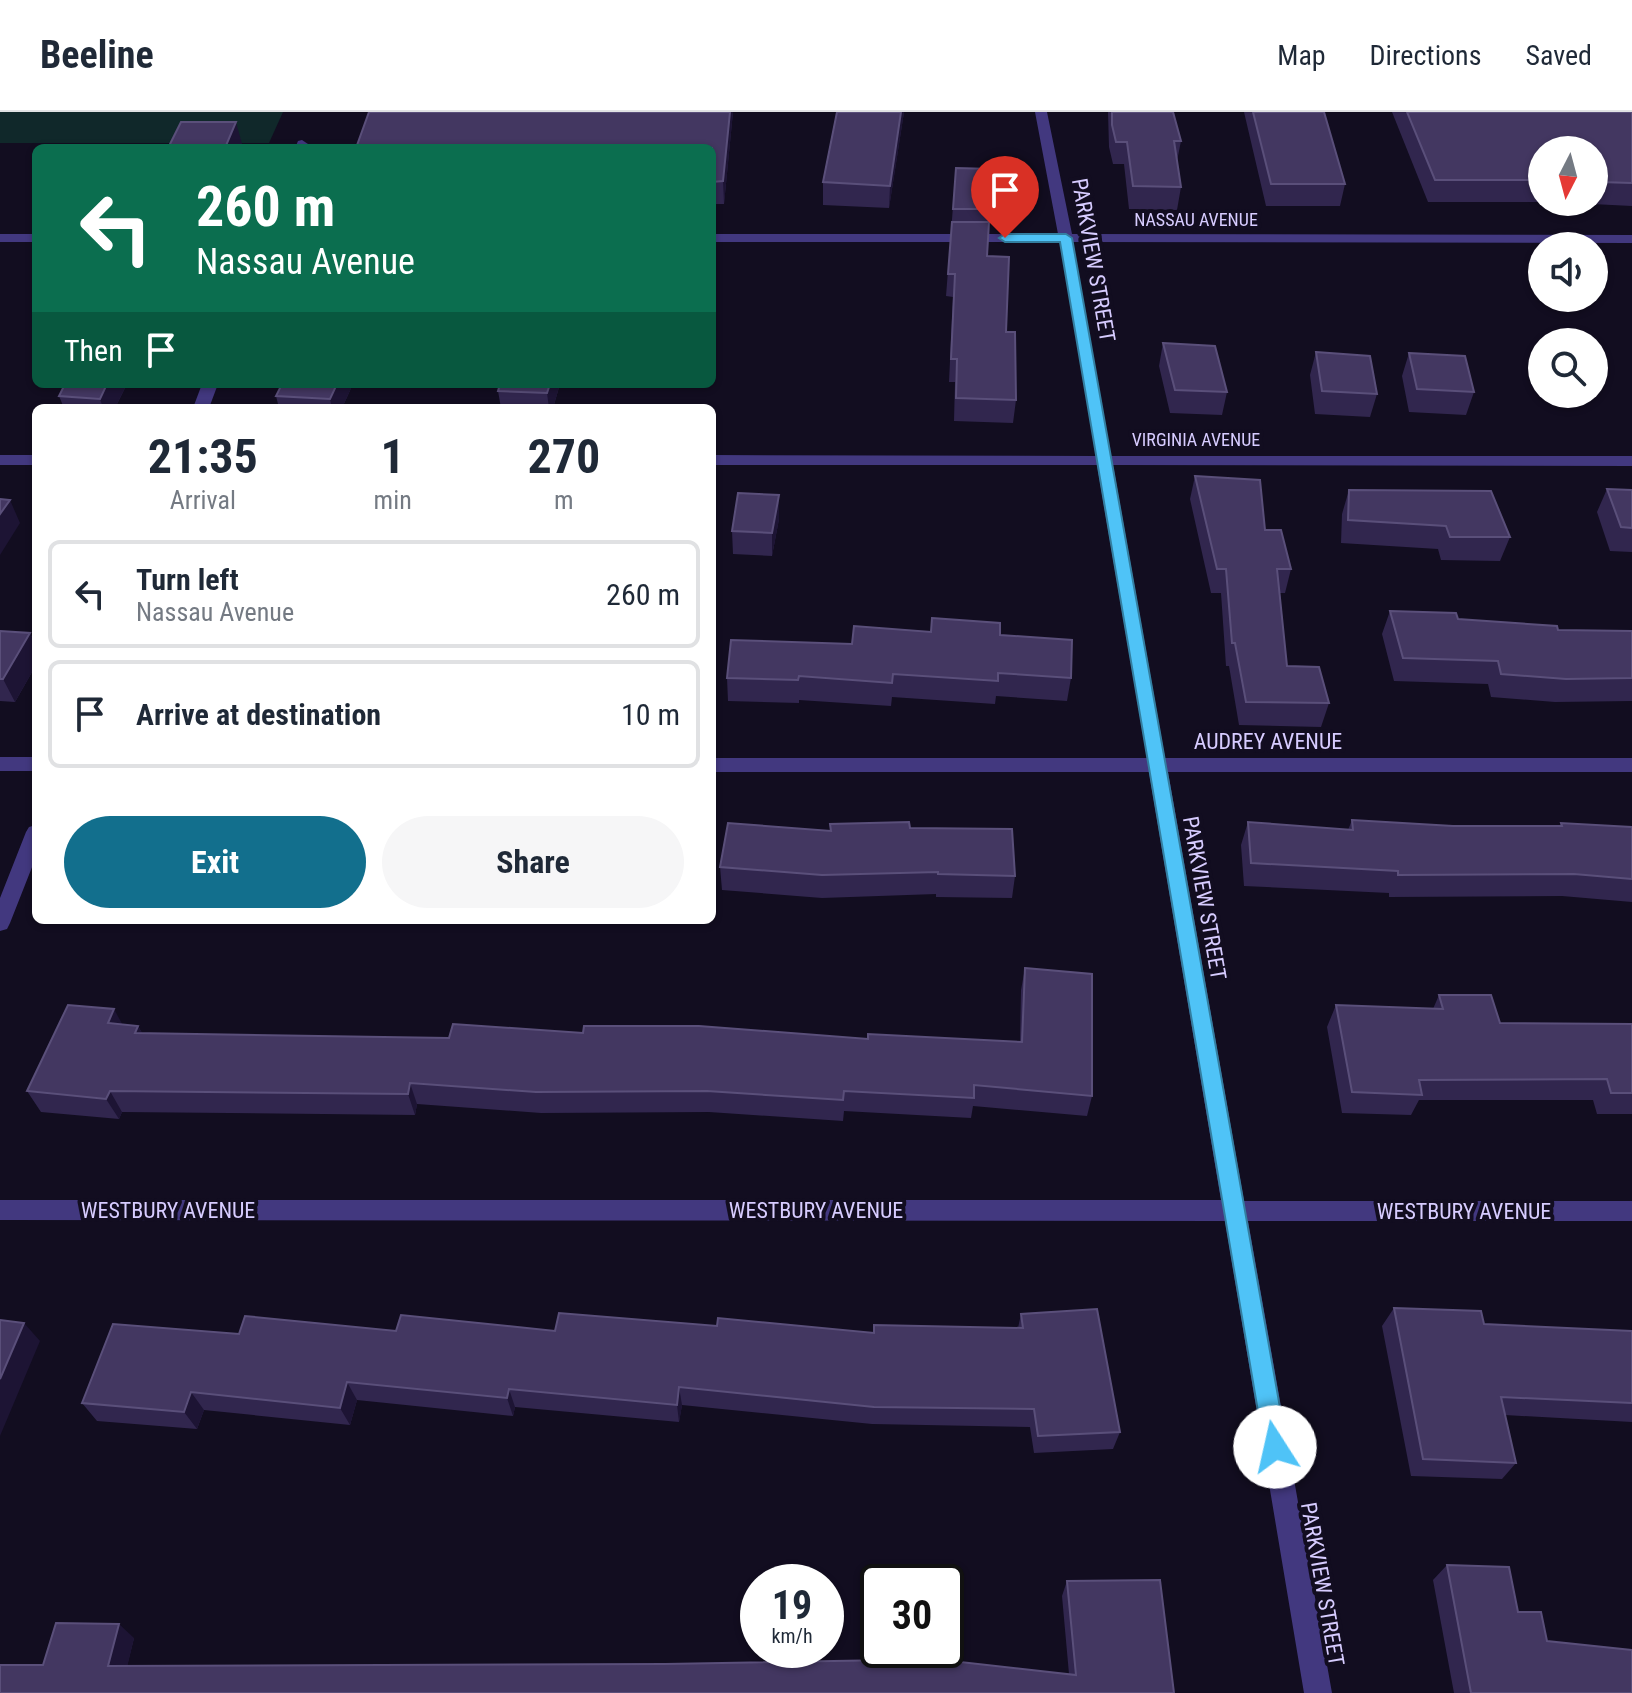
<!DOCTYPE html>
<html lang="en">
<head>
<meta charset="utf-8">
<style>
  body { margin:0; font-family:"Roboto Condensed",sans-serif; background:#f6f6f7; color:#1f2937; height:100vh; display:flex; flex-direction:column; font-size:30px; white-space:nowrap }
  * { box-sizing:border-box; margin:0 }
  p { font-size:26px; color:#747a83 }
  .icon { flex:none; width:44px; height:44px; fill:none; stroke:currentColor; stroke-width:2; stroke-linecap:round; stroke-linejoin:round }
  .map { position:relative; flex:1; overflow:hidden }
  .sheet { position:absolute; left:32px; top:292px; width:684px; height:520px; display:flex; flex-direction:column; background:#fff; border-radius:12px; box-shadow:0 2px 6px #0004 }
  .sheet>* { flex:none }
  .top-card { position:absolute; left:32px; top:32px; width:684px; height:244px; border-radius:12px; box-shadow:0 2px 6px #0004; background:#0b6e4f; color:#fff; overflow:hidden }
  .needle { width:52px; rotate:186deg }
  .tools { position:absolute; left:1528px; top:24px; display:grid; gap:16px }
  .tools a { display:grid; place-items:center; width:80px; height:80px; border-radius:50%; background:#fff; box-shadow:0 2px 6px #0004; font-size:40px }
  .speed { position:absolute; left:740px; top:1452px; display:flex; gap:16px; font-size:40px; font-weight:700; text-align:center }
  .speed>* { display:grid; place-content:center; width:104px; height:104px; border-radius:50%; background:#fff; box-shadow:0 2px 6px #0004; line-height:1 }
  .speed small { font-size:20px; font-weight:400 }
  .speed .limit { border:4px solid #111; border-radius:12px; background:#fff; color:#111 }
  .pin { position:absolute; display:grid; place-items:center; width:68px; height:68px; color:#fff; margin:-82px -34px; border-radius:50% 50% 50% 0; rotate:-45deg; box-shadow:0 0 8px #0007 }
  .pin .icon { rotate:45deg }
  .me { position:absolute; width:88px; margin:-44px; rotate:350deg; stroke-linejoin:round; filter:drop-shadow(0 0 6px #0008) }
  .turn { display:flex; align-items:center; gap:28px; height:168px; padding:0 32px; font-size:36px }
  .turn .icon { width:104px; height:104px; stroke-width:2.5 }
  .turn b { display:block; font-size:56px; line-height:68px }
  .then { display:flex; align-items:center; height:76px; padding:0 32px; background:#0003; gap:16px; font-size:30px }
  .eta { display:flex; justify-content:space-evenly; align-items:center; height:136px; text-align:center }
  .eta b { font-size:48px; font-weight:700; line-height:56px }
  .primary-button { display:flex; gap:16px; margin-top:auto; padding:16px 32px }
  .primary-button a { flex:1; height:92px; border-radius:48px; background:#126f8d; color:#fff; font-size:32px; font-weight:700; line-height:92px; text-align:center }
  .primary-button a+a { background:#f6f6f7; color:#1f2937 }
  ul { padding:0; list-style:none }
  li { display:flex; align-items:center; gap:24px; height:108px; margin:0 16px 12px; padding:0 16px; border:4px solid #e0e1e3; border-radius:12px }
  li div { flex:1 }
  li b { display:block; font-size:30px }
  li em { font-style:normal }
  header { display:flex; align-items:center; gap:48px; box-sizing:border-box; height:112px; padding:0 40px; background:#fff; border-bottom:2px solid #e0e1e3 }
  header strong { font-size:38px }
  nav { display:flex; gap:44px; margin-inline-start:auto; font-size:28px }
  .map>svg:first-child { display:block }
  .green { fill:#10282a }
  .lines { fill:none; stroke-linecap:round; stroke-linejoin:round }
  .street { fill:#42387f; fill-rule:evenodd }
  .wall { fill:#31264e }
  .shaded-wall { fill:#1d1434 }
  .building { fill:#433761; stroke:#5a4f7a; stroke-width:2 }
  .route { fill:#4fc3f7; stroke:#337fa1; stroke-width:2 }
  .labels { text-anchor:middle; stroke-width:8; stroke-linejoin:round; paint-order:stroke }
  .far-street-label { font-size:18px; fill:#d7ccff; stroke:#120d20 }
  .street-label { font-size:22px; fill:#d7ccff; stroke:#120d20 }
</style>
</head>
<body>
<header>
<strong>Beeline</strong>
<nav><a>Map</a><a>Directions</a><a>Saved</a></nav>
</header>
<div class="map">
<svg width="1632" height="1581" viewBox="0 0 1632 1581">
  <rect width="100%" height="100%" fill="#120d20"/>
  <path class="green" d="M0 0H283L269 31H0Z"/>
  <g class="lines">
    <path class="street" d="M1035 0H1047L1072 122 1632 123V131L1073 130 1111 344H1632V354L1113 353 1165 646H1632V660H1168L1244 1089H1632V1109H1248L1332 1581H1304L1225 1109 0 1108V1088H1221L1149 660H712V646H1147L1097 353H712V343L1096 344 1060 130H712V122H1058Z
      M302 28 308 32 307 36H295L298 29Z
      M0 122H36V130H0Z
      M202 272H218L209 296H193Z
      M0 343H36V353H0Z
      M0 645H36V659H0Z
      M36 713V745L10 811 7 817 0 819V786L26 720 29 715Z"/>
  </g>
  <path class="wall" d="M733 0 724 92H712V36Z
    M904 0 889 96 823 93V70Z
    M1108 0H1173L1181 29 1177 49 1181 75 1177 98 1129 97 1124 52H1113L1109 35Z
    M1244 0H1324L1345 72 1340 94H1266Z
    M1392 0H1632V94L1592 92 1591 90H1594V38H1542V90H1555H1428Z
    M956 56 992 57 987 144 1006 220 1016 288 1013 311 954 309 955 270H949L953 185 946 184Z
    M1163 231 1227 280 1222 303 1170 301 1159 254Z
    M1316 240 1377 282 1370 305 1315 302 1310 263Z
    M1409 241 1474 280 1466 303 1409 300 1402 264Z
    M127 272 115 296H64L59 284Z
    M353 272 342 296H279L276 284Z
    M500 272H560L553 296H501L498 279Z
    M1195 364 1265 418 1291 457 1285 481H1280L1287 554 1329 591 1321 615 1239 613 1229 554H1226L1221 481H1211L1190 387Z
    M1607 377 1632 378V440L1610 439 1597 400Z
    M1349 378 1510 425 1500 449 1441 448 1438 437 1341 431 1342 402Z
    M779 407 772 444 733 442 732 419Z
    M1390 499 1558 518 1632 519V589L1555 590 1491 585 1488 572 1394 569 1382 522Z
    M0 519 30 521 36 534V553L15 590 0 589Z
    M931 520 1000 523 1071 566 1067 589 996 584 995 592 892 585 891 594 799 588V591L728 589 727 566 852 532Z
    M1352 708 1453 714H1560L1561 711 1632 715V790L1562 784 1389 785V781L1244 774 1241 733 1248 710 1348 718Z
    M910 716 1015 764 1012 786 936 785V782L822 786 722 778 720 755 830 719Z
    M1025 856 1092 984 1087 1004 973 994 971 1006 844 999 843 1009 709 1000 541 1001 417 992 415 1003 122 1000 119 1007 41 1000 27 979 122 912 138 914 142 921 449 926 583 921 1020 930 1021 878Z
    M1439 883 1500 911 1632 912V1002H1597L1593 988H1419L1411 1003 1342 1001 1327 915 1336 893 1433 897Z
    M1394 1196 1484 1212 1632 1219V1310L1505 1303 1516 1351 1502 1367 1411 1364 1382 1214Z
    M1021 1202 1120 1320 1113 1337 1034 1341 1030 1315 872 1312 682 1293 679 1310 515 1295 513 1304 357 1288 350 1313 204 1298 197 1317 97 1309 82 1291 239 1222 396 1219H555L717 1214 874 1221 1018 1216Z
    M1447 1453 1518 1500 1547 1529 1632 1581H1454L1433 1468Z
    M1067 1469 1174 1581 43 1553 134 1526 127 1554 1069 1562 1062 1484Z"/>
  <path class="shaded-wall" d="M730 0H733L724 92 723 69Z
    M901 0H904L889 96 890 74Z
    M236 10 242 32 240 36H225Z
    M107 272H127L115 296H103L100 287Z
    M337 272H353L342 296H332L330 287Z
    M550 272H560L553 296H549L547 281Z
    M779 383V407L772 444V421Z
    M10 388 20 411 0 443V402Z
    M30 521 36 534V553L15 590 3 567Z
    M114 897 126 919 108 911Z
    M138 914 150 935 135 921Z
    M410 971 417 992 415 1003 408 982Z
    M110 979 122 1000 119 1007 106 987Z
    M24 1211 40 1229 0 1324V1267Z
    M347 1270 357 1288 350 1313 340 1296Z
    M679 1275 682 1293 679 1310 677 1293Z
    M509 1277 515 1295 513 1304 507 1286Z
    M191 1280 204 1298 197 1317 184 1300Z
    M119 1512 134 1526 124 1568 108 1554Z"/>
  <path class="building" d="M369 0H730L723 69 712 70V36H356Z
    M837 0H901L890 74 823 70Z
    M1112 0H1173L1181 29H1174L1181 75 1133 74 1127 30H1116L1112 13Z
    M1253 0H1324L1345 72H1271Z
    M1407 0H1632V71L1600 70 1599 68H1594V38H1542V68H1435Z
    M181 10H236L225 36H168Z
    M956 56 992 57 990 97H953Z
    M952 110H989L987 144 1009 145 1006 220H1015L1016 288 956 286 957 247H951L955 162H948Z
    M1163 231 1215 234 1227 280 1175 278Z
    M1316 240 1370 244 1377 282 1322 279Z
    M1409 241 1465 244 1474 280 1417 277Z
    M65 272H107L100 287 59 284Z
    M282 272H337L330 287 276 284Z
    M500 272H550L547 281 498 279Z
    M1195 364 1260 368 1265 418H1281L1291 457H1277L1287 554 1319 555 1329 591 1246 590 1235 531H1232L1226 457H1217Z
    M1607 377 1632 378V416L1621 415Z
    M1349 378 1491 379 1510 425H1450L1446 414 1348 408Z
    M738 381 779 383 772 421 732 419Z
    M0 387 10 388 0 402Z
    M1390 499 1456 501 1458 507 1557 514 1558 518 1632 519V566L1566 567 1501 562 1498 549 1403 546Z
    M932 506 1000 511V523L1072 528 1071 566 998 561V569L893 562 892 571 799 564 798 568 727 566 731 528 852 532 854 514 931 520Z
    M0 519 30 521 3 567H0Z
    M1352 708 1453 714H1562L1561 711 1632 715V767L1574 762 1398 763V759L1251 751 1248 710 1353 718Z
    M909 710 910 716 1012 717 1015 764 938 762V760L822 763 720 755 728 711 831 719 830 712Z
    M1025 856 1092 862V984L974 973V986L844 979 843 988 707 979 536 980 410 971 408 982 110 979 106 987 27 979 68 893 114 897 108 911 138 914 135 921 449 926 453 912 583 921 584 914H699L868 927V922L1022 930Z
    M1439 883H1491L1500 911 1632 912V981H1611L1607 967 1419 968 1422 983 1352 980 1336 893 1443 897Z
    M1394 1196 1481 1199 1484 1212 1632 1219V1291L1501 1285 1516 1351 1423 1347Z
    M1097 1197 1120 1320 1038 1324 1034 1297 874 1295 679 1275 677 1293 509 1277 507 1286 347 1270 340 1296 191 1280 184 1300 82 1291 113 1212 239 1222 245 1204 396 1219 401 1203 555 1219 559 1201 717 1214 718 1206 874 1221V1213L1023 1216 1021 1202Z
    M0 1208 24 1211 0 1267Z
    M1447 1453 1509 1455 1518 1500H1541L1547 1529 1632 1538V1581H1471Z
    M1160 1468 1174 1581H0V1553H43L56 1511 119 1512 108 1554 665 1552 890 1548V1542L1076 1563 1067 1469Z"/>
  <path class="route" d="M1066 122 1072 126 1287 1335 1283 1343 1275 1346 1267 1343 1264 1335 1060 130H1005L999 126 1005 122Z"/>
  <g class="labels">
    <g class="far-street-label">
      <text x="1196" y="114">NASSAU AVENUE</text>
      <text x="1196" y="334">VIRGINIA AVENUE</text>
    </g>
    <g class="street-label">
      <text transform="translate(1094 148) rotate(80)" y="8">PARKVIEW STREET</text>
      <text x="1268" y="637">AUDREY AVENUE</text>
      <text transform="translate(1205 786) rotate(80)" y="8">PARKVIEW STREET</text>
      <text x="168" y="1106">WESTBURY AVENUE</text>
      <text x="816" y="1106">WESTBURY AVENUE</text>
      <text x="1464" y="1107">WESTBURY AVENUE</text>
      <text transform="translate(1323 1472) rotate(80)" y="8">PARKVIEW STREET</text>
    </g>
  </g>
</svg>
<div class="tools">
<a><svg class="needle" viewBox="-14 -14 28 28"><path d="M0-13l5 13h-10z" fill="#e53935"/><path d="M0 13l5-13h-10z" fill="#747a83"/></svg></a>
<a><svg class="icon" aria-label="sound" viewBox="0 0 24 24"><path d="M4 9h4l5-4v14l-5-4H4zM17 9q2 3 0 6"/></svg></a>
<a><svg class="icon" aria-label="search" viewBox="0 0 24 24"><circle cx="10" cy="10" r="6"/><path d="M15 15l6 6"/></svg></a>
</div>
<div class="speed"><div>19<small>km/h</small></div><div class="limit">30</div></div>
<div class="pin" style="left:1005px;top:126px;background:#d93025"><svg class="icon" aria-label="arrive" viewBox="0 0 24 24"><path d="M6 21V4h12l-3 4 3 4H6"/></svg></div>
<svg class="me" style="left:1275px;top:1335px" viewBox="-20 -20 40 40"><circle r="19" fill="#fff"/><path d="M0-13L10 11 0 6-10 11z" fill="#4fc3f7"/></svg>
<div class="top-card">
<div class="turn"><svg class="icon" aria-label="left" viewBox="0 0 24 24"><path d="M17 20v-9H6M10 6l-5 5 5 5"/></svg><div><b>260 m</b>Nassau Avenue</div></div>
<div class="then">Then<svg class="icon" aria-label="arrive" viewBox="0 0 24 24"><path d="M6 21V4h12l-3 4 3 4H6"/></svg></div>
</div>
<section class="sheet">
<div class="eta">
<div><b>21:35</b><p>Arrival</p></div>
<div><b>1</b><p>min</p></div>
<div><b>270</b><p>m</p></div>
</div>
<ul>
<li><svg class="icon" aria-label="left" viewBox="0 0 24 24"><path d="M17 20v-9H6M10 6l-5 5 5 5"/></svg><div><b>Turn left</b><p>Nassau Avenue</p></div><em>260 m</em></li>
<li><svg class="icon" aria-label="arrive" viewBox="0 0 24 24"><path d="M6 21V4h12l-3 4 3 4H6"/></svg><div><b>Arrive at destination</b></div><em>10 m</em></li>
</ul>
<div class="primary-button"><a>Exit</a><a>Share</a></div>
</section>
</div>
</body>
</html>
